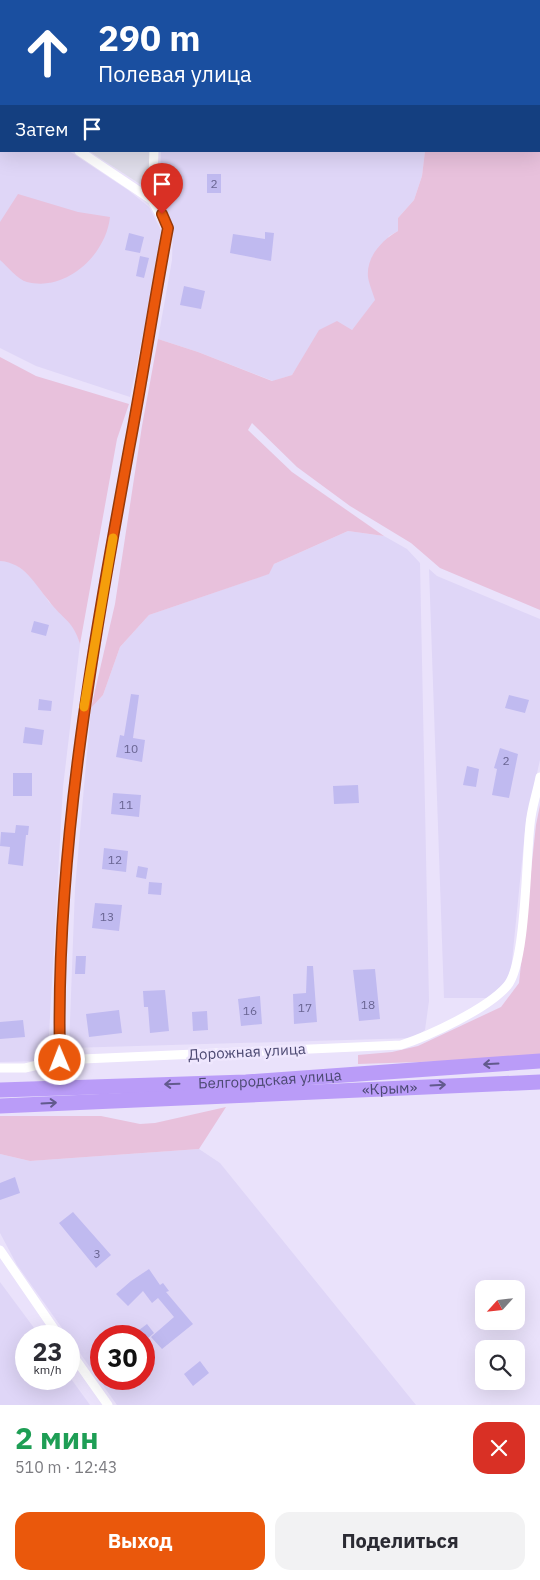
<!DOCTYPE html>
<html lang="ru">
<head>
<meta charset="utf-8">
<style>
  body { margin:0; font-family:"IBM Plex Sans",sans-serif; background:#f2f2f3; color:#2b2b33; height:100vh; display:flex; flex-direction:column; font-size:19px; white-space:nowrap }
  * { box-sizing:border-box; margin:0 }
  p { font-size:16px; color:#7c7c81 }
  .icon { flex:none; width:28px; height:28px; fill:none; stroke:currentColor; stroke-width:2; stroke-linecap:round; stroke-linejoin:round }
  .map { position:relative; height:1405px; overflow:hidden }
  .details { display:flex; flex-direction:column; background:#fff; flex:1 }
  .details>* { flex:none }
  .banner { position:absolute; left:0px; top:0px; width:540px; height:152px; box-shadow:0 5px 20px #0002; background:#1a4fa0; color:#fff; overflow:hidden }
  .needle { width:32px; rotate:243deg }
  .buttons { position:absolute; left:475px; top:1280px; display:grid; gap:10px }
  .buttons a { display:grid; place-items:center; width:50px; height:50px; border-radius:10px; background:#fff; box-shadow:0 5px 20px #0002; font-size:25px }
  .speed { position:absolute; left:15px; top:1325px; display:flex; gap:10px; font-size:25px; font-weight:700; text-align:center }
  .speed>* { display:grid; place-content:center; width:65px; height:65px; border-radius:50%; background:#fff; box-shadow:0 5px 20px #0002; line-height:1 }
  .speed small { font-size:12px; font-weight:400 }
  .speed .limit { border:8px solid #d22; background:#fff; color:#111 }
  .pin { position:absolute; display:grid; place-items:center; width:42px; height:42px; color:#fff; margin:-51px -21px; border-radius:50% 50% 50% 0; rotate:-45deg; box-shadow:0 0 5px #0007 }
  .pin .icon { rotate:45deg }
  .me { position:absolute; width:55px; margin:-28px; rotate:359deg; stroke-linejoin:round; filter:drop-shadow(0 0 4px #0008) }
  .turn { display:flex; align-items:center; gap:18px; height:105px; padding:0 15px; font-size:22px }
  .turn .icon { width:65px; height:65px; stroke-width:2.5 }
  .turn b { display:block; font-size:35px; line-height:42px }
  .then { display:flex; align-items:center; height:48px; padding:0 15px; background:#0003; gap:10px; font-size:19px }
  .round { display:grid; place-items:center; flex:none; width:52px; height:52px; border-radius:15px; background:#f2f2f3 }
  .head { display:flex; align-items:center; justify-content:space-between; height:85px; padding:0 15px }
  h1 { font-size:30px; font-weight:800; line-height:38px; color:#1e9e55 }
  .cta { display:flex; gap:10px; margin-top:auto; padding:10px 15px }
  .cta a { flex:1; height:58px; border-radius:15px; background:#ea580c; color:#fff; font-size:20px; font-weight:800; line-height:58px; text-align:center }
  .cta a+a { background:#f2f2f3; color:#2b2b33 }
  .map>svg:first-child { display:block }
  .residential { fill:#dfd6f7; fill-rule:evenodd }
  .industrial { fill:#dfddea }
  .green { fill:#e8c1dc }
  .building { fill:#c0baf0 }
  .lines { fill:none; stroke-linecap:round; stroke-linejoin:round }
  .street { stroke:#fff; stroke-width:9 }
  .primary { stroke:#ba9cf8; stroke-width:15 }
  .oneway { stroke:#625a8d }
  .route-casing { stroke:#983908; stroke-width:12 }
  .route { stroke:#ea580c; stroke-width:9 }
  .slow { stroke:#f59e0b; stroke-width:9 }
  .labels { text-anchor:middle; stroke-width:5; stroke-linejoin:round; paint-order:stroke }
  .number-label { font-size:12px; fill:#696592 }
  .street-label { font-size:15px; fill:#4c4972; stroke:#efe7fe }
</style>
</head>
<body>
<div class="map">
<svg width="540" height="1405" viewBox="0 0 540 1405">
  <rect width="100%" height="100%" fill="#eae2fb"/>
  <path class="residential" d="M184 0H497L184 1Z
    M0 106 1 151H69L128 190 149 207 161 230 158 261 130 397 36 366 0 348Z
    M161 151H425L422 176 414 200 398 218V231L389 236 368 276 376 300 352 330 303 358 292 375 273 381 198 352 158 339 172 260 173 227 159 197Z
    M348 531 384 536 407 549 420 563 429 1001 425 1030 414 1038 69 1048 75 888 91 708 103 695 120 647 149 615 268 574 274 564Z
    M0 561 12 562 31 576 49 602 75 627 80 644 63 787 48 1052 42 1061 0 1062Z
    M429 569 437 576 540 619V760L526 821 511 971 502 986 488 998H444Z
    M199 1149 220 1163 416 1405H117L17 1265 0 1233V1154L30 1161ZM101 1336H144V1379H101Z
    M0 1282 40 1336H26V1379H69V1376L90 1405H0Z"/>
  <path class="industrial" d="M0 0H170L1 1V96Z
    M89 151H151L149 177 140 184Z"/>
  <path class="green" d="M497 0H540V610L440 568 411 543 350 506 297 467 252 423 248 430 292 472 384 536 348 531 274 564 269 574 149 615 120 647 103 695 91 708 115 604 142 426 158 339 198 352 272 381 292 375 319 330 337 321 352 330 375 300C373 293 369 284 368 277 366 257 382 240 398 231V218L414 200 422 176 425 151H539V1Z
    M18 194 78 212 110 217C106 255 66 292 27 282 18 280 7 266 0 260V222Z
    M0 357 36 376 129 404 117 439 80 644C73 620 62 619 49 601 34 583 25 563 0 561Z
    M540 805V1058L358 1064V1055L392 1052 418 1046 501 1007 519 983 536 825Z
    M226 1107 199 1149 30 1161 0 1154V1116H101L140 1124 155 1123Z"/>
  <path class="building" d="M207 174H221V193H207Z
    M265 232 274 233 271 261 230 253 233 234 265 239Z
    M129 233 144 237 140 253 125 250Z
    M140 256 149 258 144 278 136 276Z
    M184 286 205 291 201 309 180 305Z
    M34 621 49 625 46 636 31 632Z
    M131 694 139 695 133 738 145 740 142 762 116 757 120 735 124 736Z
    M509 695 529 700 525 713 505 708Z
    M39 699 52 701 51 711 38 710Z
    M25 727 44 730 42 745 23 743Z
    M500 748 518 754 509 798 492 795 497 769 494 768Z
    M467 766 479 769 476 787 463 785Z
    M13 773H32V796H13Z
    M358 785 359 803 334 804 333 786Z
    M113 793 141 795 139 817 111 814Z
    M16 825 29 826 28 835H26L23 866 8 864 10 847 0 846 1 832 15 833Z
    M104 848 128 851 126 872 102 869Z
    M138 866 148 868 146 879 136 877Z
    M149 882 162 883 161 895 148 894Z
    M95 903 122 905 119 931 92 928Z
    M76 956H86L85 974H75Z
    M307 966H313L317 1022 294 1024 293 994 306 993Z
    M375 969 380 1019 359 1021 353 970Z
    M165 990 169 1031 150 1033 148 1007H144L143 991Z
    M260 996 262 1024 241 1026 238 999Z
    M119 1010 122 1033 89 1037 86 1014Z
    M207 1011 208 1030 193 1031 192 1012Z
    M23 1020 25 1037 0 1039V1022Z
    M15 1177 20 1193 0 1200V1183Z
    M73 1212 111 1255 96 1268 59 1223Z
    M149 1269 160 1285 163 1283 169 1291 166 1292 193 1324 162 1349 151 1337 174 1317 158 1298 152 1303 143 1291 128 1306 116 1294 131 1281Z
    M147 1324 154 1333 147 1339 139 1330Z
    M200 1361 209 1373 193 1386 184 1374Z"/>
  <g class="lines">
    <path class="street" d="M178 1V0
      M0 100 1 101
      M152 200 154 151
      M0 1068H25L60 1060 401 1045C429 1036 487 1009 507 986 526 965 526 858 530 825 531 809 537 793 540 777
      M61 1088C51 875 89 665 128 456 142 381 154 304 168 229L152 200 79 151
      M0 1250 59 1336
      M69 1350 108 1405"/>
    <g class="primary">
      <path id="s1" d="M0 1090 246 1082 540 1061"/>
      <path id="s2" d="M0 1106 540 1082"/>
    </g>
  </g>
  <defs><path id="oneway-shaft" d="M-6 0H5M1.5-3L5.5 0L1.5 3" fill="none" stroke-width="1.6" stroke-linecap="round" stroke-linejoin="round" transform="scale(1.25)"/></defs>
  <g class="oneway">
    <use href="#oneway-shaft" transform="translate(491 1064) rotate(177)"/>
    <use href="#oneway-shaft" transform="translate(172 1084) rotate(178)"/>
    <use href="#oneway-shaft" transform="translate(438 1085) rotate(-3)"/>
    <use href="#oneway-shaft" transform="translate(49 1103) rotate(-3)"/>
  </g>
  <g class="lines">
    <g class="route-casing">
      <path id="route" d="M60 1060C55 854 92 651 129 449 143 376 154 302 168 228L162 214"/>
    </g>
    <use href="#route" class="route"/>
    <path class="slow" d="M84 707 113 538"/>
  </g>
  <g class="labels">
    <g class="number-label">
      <text x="214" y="188">2</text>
      <text x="131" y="753">10</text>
      <text x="506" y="765">2</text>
      <text x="126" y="809">11</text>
      <text x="115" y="864">12</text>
      <text x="107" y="921">13</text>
      <text x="368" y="1009">18</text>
      <text x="305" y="1012">17</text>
      <text x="250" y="1015">16</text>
      <text x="97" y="1258">3</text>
    </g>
    <g class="street-label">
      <text transform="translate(247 1052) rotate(-3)" y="5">Дорожная улица</text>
      <text dy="5" stroke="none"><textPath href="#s1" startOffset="270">Белгородская улица</textPath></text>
      <text dy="5" stroke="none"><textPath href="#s2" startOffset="390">«Крым»</textPath></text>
    </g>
  </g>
</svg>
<div class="buttons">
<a><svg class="needle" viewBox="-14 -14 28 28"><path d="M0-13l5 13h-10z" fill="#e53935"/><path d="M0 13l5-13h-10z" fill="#7c7c81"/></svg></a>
<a><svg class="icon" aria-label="search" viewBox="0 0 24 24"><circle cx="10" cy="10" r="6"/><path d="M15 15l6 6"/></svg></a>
</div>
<div class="speed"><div>23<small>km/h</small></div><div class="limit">30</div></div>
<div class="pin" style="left:162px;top:214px;background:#d93025"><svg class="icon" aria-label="arrive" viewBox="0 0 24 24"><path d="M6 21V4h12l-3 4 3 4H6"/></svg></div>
<svg class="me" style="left:60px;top:1060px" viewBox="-20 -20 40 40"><circle r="17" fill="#ea580c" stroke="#fff" stroke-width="3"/><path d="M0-11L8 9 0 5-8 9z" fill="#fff"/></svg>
<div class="banner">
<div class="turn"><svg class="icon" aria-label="ahead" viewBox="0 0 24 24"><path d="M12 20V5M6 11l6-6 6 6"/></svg><div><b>290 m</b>Полевая улица</div></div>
<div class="then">Затем<svg class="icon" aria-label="arrive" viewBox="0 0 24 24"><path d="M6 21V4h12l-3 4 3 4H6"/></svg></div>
</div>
</div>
<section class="details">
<div class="head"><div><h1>2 мин</h1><p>510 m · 12:43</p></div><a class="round" style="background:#d93025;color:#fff"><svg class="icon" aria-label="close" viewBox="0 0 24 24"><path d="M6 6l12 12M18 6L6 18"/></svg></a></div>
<div class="cta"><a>Выход</a><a>Поделиться</a></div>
</section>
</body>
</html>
